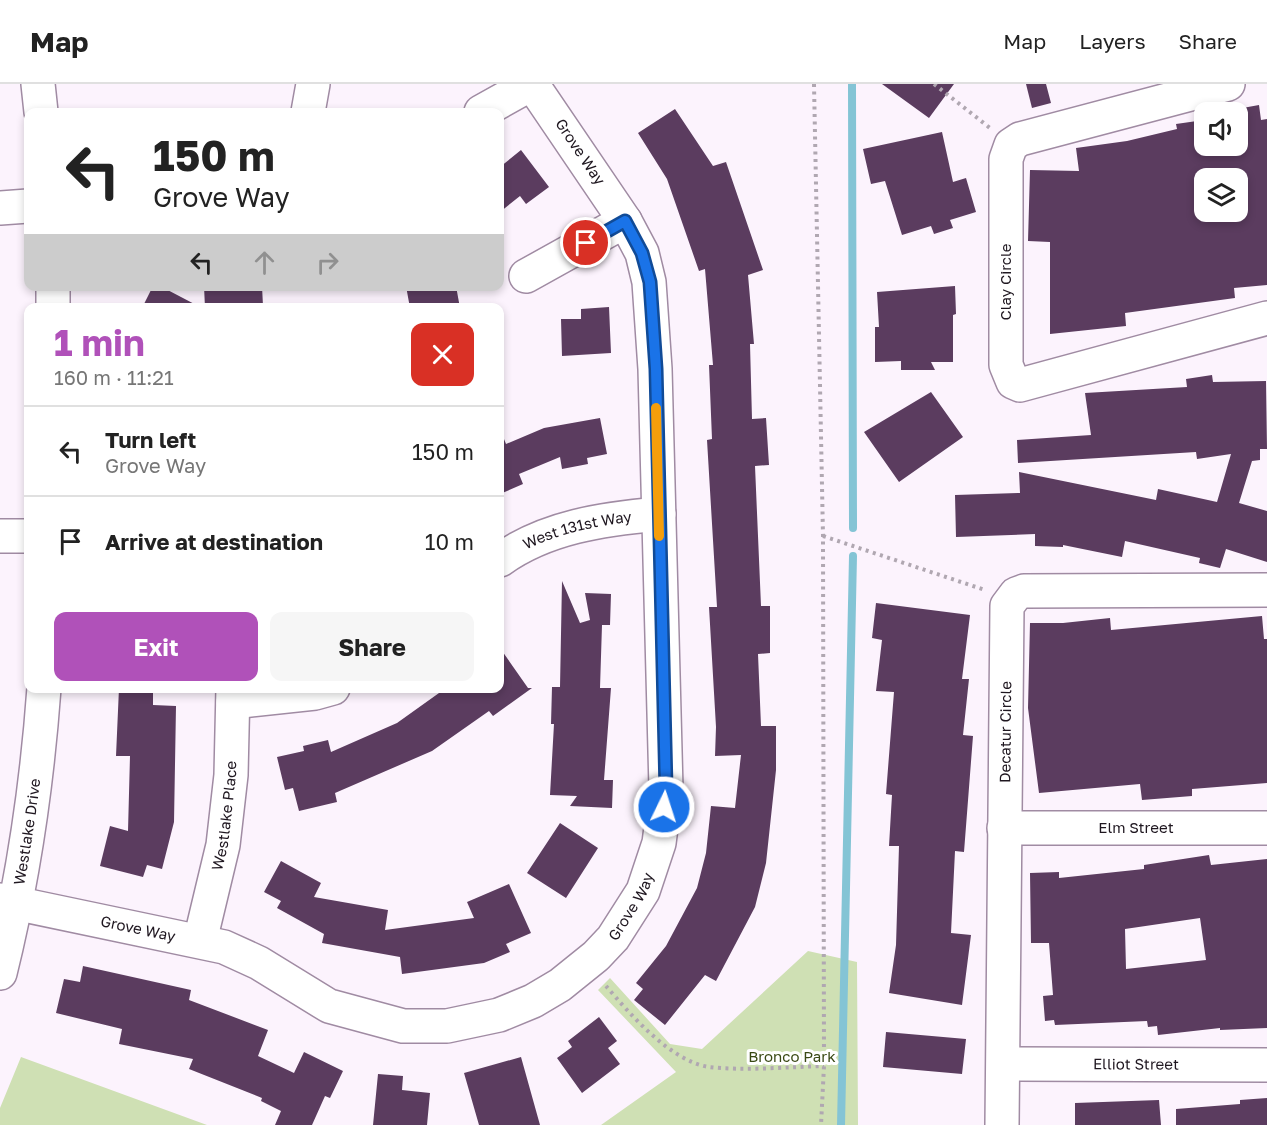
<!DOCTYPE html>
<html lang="en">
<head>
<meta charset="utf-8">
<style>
  body { margin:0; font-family:"Golos Text",sans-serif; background:#f6f6f6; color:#222; height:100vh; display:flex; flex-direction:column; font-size:22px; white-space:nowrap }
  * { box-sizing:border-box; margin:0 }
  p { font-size:20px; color:#767676 }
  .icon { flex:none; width:33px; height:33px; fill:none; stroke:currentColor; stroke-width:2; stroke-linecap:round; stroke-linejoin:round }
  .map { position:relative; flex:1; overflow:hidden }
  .sheet { position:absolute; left:24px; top:219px; width:480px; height:390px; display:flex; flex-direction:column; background:#fff; border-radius:12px; box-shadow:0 3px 9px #0003 }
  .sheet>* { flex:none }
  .hud { position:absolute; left:24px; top:24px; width:480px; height:183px; border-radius:12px; box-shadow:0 3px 9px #0003; background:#fff; color:#222; overflow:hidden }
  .buttons { position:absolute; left:1194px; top:18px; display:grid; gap:12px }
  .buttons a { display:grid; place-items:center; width:54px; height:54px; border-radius:12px; background:#fff; box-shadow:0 3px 9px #0003; font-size:30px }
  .pin { position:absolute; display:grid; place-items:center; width:51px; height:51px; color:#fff; margin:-26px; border:3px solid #fff; border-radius:50%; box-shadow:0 2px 6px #0007 }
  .me { position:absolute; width:66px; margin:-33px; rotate:4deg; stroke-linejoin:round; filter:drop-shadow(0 0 4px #0008) }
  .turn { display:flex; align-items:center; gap:21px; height:126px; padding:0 30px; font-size:27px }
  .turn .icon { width:78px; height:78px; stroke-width:2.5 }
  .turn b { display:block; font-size:42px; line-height:51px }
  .lanes { display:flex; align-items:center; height:57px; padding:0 30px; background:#0003; justify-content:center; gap:30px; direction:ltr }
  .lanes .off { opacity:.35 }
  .round { display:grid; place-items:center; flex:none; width:63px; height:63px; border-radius:12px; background:#f6f6f6 }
  .overview { display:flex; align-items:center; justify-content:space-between; height:102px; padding:0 30px }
  h1 { font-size:36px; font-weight:700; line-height:45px; color:#b051b9 }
  .action { display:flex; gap:12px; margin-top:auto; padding:12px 30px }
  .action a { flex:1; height:69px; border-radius:12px; background:#b051b9; color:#fff; font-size:24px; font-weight:700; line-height:69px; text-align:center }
  .action a+a { background:#f6f6f6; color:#222 }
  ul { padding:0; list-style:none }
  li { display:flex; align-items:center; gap:18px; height:90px; padding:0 30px; border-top:2px solid #e0e0e0 }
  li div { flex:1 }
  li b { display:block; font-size:22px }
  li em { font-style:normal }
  header { display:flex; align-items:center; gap:36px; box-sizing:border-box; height:84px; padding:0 30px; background:#fff; border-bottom:2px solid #e0e0e0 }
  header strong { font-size:28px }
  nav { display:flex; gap:33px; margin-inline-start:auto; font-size:21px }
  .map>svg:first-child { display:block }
  .green { fill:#cfe0b4 }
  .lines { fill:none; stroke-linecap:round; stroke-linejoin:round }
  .stream { stroke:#84c4d5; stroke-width:8 }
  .building { fill:#5b3c5f; fill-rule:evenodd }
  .minor-casing { stroke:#a08ba3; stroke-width:36 }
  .path { stroke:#b0a7b1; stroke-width:4; stroke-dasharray:3 4.5; stroke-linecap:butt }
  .minor { stroke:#fff; stroke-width:33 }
  .route-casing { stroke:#114b97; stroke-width:15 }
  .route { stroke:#1a73e8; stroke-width:10 }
  .slow { stroke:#f59e0b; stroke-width:10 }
  .labels { text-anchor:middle; stroke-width:6; stroke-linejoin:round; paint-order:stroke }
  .street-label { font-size:15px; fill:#1f1720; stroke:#fff }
  .park-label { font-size:15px; fill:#394914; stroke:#fff }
</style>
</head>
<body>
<header>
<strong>Map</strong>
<nav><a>Map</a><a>Layers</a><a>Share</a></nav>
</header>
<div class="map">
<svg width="1267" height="1041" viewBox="0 0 1267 1041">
  <rect width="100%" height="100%" fill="#fcf3fd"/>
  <path class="green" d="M808 867 857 878 858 1041H601L676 988 598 906 610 894 670 960 702 965Z
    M21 973 207 1041H0V1024Z"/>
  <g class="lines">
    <path class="stream" d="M852 0 853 444
      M841 1041 853 472"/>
  </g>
  <path class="building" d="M882 0H954L929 34Z
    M1026 0H1046L1051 19 1032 24Z
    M1259 21 1261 36 1267 35V201L1234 204 1235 214 1125 229 1126 242 1050 250V158L1028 157 1030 86 1079 87 1076 64 1127 57 1177 45 1176 40 1204 36V62H1238V28L1226 27ZM1204 94H1238V128H1204Z
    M675 25 713 82 726 78 763 186 748 191 754 260H750L752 335 766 334 769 381 755 382 761 522H770V569L758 570 761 642H776V686L766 779 755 823 716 897 705 891 665 941 634 916 643 905 636 899 666 862 697 804 706 769 711 722 735 724 741 671 715 672 716 643 709 523H717L707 356 712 355 709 281H713L705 185 699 187 667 95 638 49Z
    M942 48 953 98 966 94 976 128 950 136 953 144 934 150 931 142 902 151 885 97 871 100 863 65Z
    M521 66 549 103 526 120 520 112 500 128V83Z
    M153 202H160L202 224H142Z
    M204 202H262L263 222 205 224Z
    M406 202H456L460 224H410Z
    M955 202 956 230 953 231V278H931L935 286H901V277L875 278V243H879L877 208Z
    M609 223 611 269 562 272 561 235H581V225Z
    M1212 291 1213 298 1266 297 1267 365H1260V376L1252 377 1239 419 1267 427V478L1226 465 1220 484 1199 479 1200 474 1125 457 1122 473 1063 461V463L1035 462V450L956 453 955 411 1020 409 1019 388 1156 416 1158 405 1217 418 1231 370 1197 375 1196 368 1018 379 1017 356 1091 351 1085 309 1187 303 1186 295Z
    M931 308 963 353 899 398 864 348Z
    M600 334 607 370 587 374 588 380 562 385 560 373 519 390 523 400 500 410V345L506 360 544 344Z
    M562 497 580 539 590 536 585 509 611 510 610 541H602L600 604H611L604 696H613L612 724 570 722 577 712 550 711 554 640H551L552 603H560Z
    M876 519 970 531 962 595H969L963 651 973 652 964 768 955 767 951 849 971 851 962 921 889 909 896 861 899 762H889L892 711 886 710 894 608 876 607 882 556 872 554Z
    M1262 532 1264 555H1267V699L1192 705V712L1142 716 1140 700 1039 709 1028 624 1030 539H1063L1110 534 1111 546Z
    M500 564 528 604H532L493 632 489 627 432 667 335 709 337 718 299 727 293 704 285 706 277 673 304 667 303 662 328 656 331 668 397 639 446 604H500Z
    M119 604H153V621L176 622 174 738 162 785 147 781 143 793 100 782 110 742 128 747 130 672H116Z
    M560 739 598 764 566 814 527 789Z
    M1209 771 1211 781 1267 775V944L1220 946V944L1158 951 1157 942 1148 943 1147 937 1055 941 1054 936 1045 937 1043 912 1053 911 1049 859H1031L1030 789 1059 788V794L1144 785V781ZM1200 834 1206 876 1126 885 1125 845Z
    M281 777 321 799 314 813 388 826 385 846 474 834 467 818 509 800 531 849 506 860 510 868 484 879 402 890 400 873 322 859 324 850 277 824 281 817 264 808Z
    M83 882 191 906 189 916 268 946 258 972 294 989 304 968 343 987 330 1014 325 1012 312 1041H275L281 1027 261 1017 262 1014 189 985 193 975 119 960 122 945 56 929 64 895 80 898Z
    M599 933 617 957 608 964 620 980 582 1009 557 974 572 963 568 957Z
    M886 948 966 955 962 990 883 983Z
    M521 973 540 1041H479L464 989Z
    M378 990 403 992 402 1006 430 1009 427 1041H373Z
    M1267 1014V1041H1176V1025L1240 1020V1016Z
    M1159 1016 1161 1041H1075V1019Z"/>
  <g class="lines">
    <g class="minor-casing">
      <g id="minor">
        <path d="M38 0 41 28"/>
        <path d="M1228 0 1020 55 1011 61 1006 75V281L1013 298 1020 301 1267 234"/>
        <path d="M308 28 313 0"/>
        <path d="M481 28 531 0"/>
        <path d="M0 124 28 122"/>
        <path d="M526 192 625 137"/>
        <path d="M53 202V224"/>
        <path d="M0 452H28"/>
        <path id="s1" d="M500 476C546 443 603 435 659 430"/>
        <path d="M233 618 315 609 333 604"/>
        <path id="s2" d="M1004 744H1267"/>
        <path id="s3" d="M0 816 224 863 259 879 329 922 403 942H447L499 931 533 917 560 901 596 872 613 854 643 807 659 759 666 705 655 285 649 198 642 169 625 137 532 0"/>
        <path id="s4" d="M200 857 223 761 231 691 233 604"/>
        <path id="s5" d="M0 889C23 796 37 701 44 604"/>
        <path id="s6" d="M1004 980 1267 981"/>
        <path id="s7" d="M1002 1041 1007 522 1016 510 1024 507 1267 506"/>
      </g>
    </g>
    <path class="path" d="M814 0 823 452 824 982 821 1041
      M934 0 990 44
      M823 452 985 506
      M606 902C630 930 670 977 709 983 742 987 790 983 824 982"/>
    <use href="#minor" class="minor"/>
  </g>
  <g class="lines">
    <g class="route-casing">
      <path id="route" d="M586 159 625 137 642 169 650 198 656 285 666 705 664 723"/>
    </g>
    <use href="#route" class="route"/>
    <path class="slow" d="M656 324 659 452"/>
  </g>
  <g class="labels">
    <g class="street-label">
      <text transform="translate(580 68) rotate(56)" y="5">Grove Way</text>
      <text transform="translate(1006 198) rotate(-90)" y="5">Clay Circle</text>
      <text dy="5" stroke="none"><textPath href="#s1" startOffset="84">West 131st Way</textPath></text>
      <text dy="5" stroke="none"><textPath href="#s7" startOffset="393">Decatur Circle</textPath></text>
      <text dy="5" stroke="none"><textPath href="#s4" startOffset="128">Westlake Place</textPath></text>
      <text dy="5" stroke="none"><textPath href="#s2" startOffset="132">Elm Street</textPath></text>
      <text dy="5" stroke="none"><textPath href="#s5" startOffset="144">Westlake Drive</textPath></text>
      <text dy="5" stroke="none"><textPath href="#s3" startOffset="699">Grove Way</textPath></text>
      <text dy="5" stroke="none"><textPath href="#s3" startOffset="141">Grove Way</textPath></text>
      <text dy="5" stroke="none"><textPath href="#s6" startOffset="132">Elliot Street</textPath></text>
    </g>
    <g class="park-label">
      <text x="792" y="978">Bronco Park</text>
    </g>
  </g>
</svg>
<div class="buttons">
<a><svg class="icon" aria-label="sound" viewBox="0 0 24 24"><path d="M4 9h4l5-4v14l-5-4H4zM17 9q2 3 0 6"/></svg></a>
<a><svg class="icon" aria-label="layers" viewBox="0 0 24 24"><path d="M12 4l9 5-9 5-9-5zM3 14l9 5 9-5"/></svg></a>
</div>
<div class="pin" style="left:586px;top:159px;background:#d93025"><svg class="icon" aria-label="arrive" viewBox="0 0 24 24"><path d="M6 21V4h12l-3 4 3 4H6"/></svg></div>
<svg class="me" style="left:664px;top:723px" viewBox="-20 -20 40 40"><circle r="17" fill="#1a73e8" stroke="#fff" stroke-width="3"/><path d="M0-11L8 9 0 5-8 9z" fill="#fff"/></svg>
<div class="hud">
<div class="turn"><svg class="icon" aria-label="left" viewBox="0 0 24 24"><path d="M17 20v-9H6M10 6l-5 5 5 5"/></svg><div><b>150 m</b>Grove Way</div></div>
<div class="lanes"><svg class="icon" aria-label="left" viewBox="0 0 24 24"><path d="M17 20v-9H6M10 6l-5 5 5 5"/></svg><svg class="icon off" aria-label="ahead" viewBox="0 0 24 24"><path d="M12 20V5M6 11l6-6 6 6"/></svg><svg class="icon off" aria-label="right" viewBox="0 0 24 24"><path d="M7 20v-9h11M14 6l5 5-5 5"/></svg></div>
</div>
<section class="sheet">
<div class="overview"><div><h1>1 min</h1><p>160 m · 11:21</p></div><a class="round" style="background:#d93025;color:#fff"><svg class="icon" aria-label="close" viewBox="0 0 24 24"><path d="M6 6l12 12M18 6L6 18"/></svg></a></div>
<ul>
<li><svg class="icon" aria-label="left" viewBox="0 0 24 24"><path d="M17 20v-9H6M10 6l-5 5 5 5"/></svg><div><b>Turn left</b><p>Grove Way</p></div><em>150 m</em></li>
<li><svg class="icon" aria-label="arrive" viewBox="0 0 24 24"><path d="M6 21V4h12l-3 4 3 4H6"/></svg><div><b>Arrive at destination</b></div><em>10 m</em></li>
</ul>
<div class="action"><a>Exit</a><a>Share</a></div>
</section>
</div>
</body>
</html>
